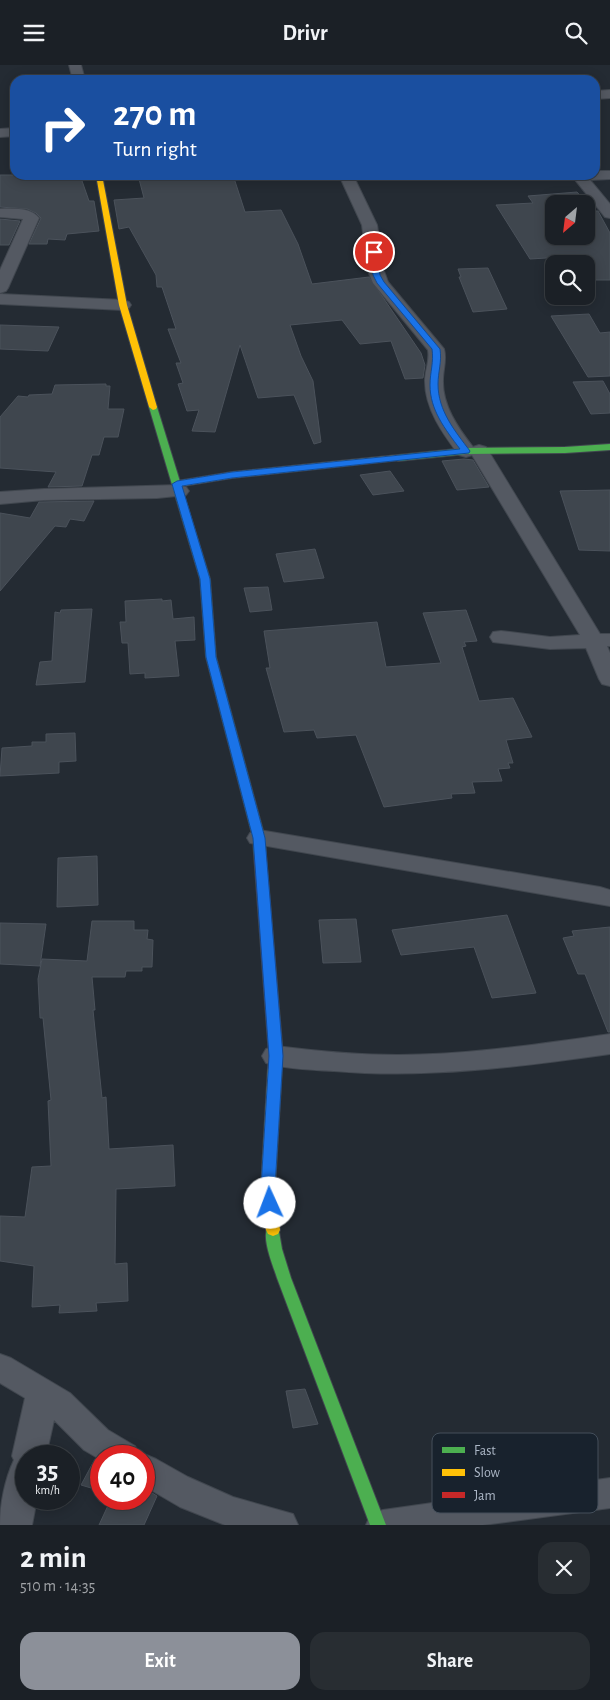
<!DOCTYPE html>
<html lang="en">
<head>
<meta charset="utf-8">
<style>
  body { margin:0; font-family:"Alegreya Sans",sans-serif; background:#282d32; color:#f1f3f6; height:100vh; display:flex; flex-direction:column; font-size:19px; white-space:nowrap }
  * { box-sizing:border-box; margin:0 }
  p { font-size:16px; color:#a0a3a7 }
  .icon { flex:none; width:28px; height:28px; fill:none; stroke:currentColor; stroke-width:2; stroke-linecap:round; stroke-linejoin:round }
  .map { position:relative; height:1460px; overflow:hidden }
  .panel { display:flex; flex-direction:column; background:#1b2026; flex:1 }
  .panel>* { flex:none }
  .top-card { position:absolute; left:10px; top:10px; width:590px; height:105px; border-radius:15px; box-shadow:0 2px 12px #0003,0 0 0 1px #393e43; background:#1a4fa0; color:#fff; overflow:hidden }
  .needle { width:32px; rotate:208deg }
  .tools { position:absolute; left:545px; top:130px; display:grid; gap:10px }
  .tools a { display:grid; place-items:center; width:50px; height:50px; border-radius:10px; background:#1b2026; box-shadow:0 2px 12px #0003,0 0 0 1px #393e43; font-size:25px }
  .speed { position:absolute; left:15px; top:1380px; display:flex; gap:10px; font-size:25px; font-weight:700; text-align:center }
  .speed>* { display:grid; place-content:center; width:65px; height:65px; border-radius:50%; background:#1b2026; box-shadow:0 2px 12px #0003,0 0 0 1px #393e43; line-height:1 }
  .speed small { font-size:12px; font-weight:400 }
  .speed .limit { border:8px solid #d22; background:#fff; color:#111 }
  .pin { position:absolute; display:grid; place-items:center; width:42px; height:42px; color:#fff; margin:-21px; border:2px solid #fff; border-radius:50%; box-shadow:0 1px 5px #0007 }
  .me { position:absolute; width:55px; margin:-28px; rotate:358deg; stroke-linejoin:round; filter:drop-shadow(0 0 4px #0008) }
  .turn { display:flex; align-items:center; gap:18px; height:105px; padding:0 20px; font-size:22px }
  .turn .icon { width:65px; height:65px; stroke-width:2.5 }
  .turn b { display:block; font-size:35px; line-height:42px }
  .round { display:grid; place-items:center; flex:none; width:52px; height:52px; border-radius:15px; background:#282d32 }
  .headline { display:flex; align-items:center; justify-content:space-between; height:85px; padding:0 20px }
  h1 { font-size:30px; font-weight:700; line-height:38px }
  .button { display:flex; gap:10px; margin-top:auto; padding:10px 20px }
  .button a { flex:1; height:58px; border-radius:15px; background:#8c9099; color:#fff; font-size:20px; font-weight:700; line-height:58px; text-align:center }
  .button a+a { background:#282d32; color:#f1f3f6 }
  header { display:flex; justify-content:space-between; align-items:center; height:65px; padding:0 20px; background:#1b2026; font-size:22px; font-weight:700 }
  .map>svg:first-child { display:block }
  .building { fill:#3f464e; stroke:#4b525b; fill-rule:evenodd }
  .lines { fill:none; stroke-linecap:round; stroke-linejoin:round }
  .street-casing { stroke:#41474f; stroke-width:2 }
  .fast-casing { stroke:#41474f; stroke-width:2 }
  .slow-casing { stroke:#41474f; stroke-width:2 }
  .jam-casing { stroke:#41474f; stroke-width:2 }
  .street { fill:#545962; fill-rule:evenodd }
  .fast { fill:#4caf50; fill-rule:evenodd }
  .slow { fill:#ffc107; fill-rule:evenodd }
  .jam { fill:#c62828; fill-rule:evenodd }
  .route { fill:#1a73e8; stroke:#114b97 }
  .key { fill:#18222d; stroke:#444f5b; stroke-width:1 }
  .key-label { font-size:14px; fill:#acb7c6 }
</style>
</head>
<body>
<header><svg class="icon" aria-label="menu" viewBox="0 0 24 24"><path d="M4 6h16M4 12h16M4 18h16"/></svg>Drivr<svg class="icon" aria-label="search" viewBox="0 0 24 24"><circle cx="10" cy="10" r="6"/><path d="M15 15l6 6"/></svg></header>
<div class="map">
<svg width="610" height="1460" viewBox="0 0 610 1460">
  <rect width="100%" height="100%" fill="#242b33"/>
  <path class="building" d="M0 110H80L89 136H94L99 166 67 169 65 175 48 174 47 179H29L41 153 36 148 27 144 0 142Z
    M167 110H233L245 147 281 145 298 179 312 219 369 212 421 288 425 300 423 313 405 314 391 276 360 279 342 255 290 260 301 291 313 316 321 377 314 379 294 330 258 333 240 280 215 367 192 366 199 345 187 346 178 319 183 318 176 298H181L168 264H176L162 222H157L156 210 129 162 119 164 114 135 144 133 139 114 168 113Z
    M577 127 594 146H598L610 168V215H586V199H566L563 192 530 194 496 140 533 138 528 131ZM554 139H586V171H554Z
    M0 154 20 156 9 180H0Z
    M488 203 507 244 473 247 459 212H461L458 204Z
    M589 249 600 268 610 267V311L588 312 551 251Z
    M0 260 59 262 48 286 0 284Z
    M603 316 610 329V348L591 349 573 317Z
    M106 319V321H110L108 344H124L118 372H104L99 390H92L82 421 48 422 56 407 0 403V352L18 331 28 332 29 330 52 329 55 320Z
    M464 394 473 395 489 422 457 425 442 396Z
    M390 406 404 426 373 430 360 410Z
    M610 425V486L579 485 560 426Z
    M94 436 84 456 70 454 66 462 55 461 0 526V448L30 453 39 437Z
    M315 484 324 513 284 517 276 489Z
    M268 522 272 545 250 547 244 523Z
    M162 534V536L171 535 173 554 194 552 195 575 175 576 179 611 145 613V608L130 609 128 578H122L120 557H126L125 536Z
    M92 544 85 617 36 620 40 597 52 596 55 547 60 548 61 545Z
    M466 545 477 576 464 577 466 581 462 582 479 636 513 633 532 672 506 675 513 698H508L510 703 498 704 502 716 472 717 475 728 451 729 452 733 384 742 356 670 317 673 314 665 284 667 266 603H270L264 566 377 557 386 602 441 598 423 548Z
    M75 668 76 696 59 697V708L0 711 2 683 32 681V677H46V669Z
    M97 791 98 840 57 842 58 793Z
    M507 850 536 928 492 933 474 882 401 890 392 865Z
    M356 854 361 897 323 898 319 855Z
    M92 856H134V865H148L147 874 153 875 152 902H142V906H126L125 912H92L95 945H93L102 1033 106 1032 109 1084 173 1080 175 1121 116 1124 115 1199 127 1198 128 1236 96 1238 97 1246 59 1248 60 1240 32 1242 34 1201 0 1196V1151L25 1152 32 1102 51 1101 48 1036 51 1035 43 953H40L38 914 42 894 87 896Z
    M0 858 46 859 40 901 0 899Z
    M610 862V967H608L585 909H578L563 873 574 871 572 866Z
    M305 1324 318 1359 293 1363 286 1326Z
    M95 1394 101 1397V1426L81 1420Z
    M144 1423 157 1431 144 1460H99L111 1434H144Z"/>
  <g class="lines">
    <g class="street-casing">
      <path id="street" d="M69 0H81L85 15H73Z
        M610 25V33L595 34V26Z
        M15 63V71L0 72V64Z
        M595 106H610V114L590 115 610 139V153L605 152 572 111 595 110Z
        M339 110H353L377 160 384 206 388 217 444 284C447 295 443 304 443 315 442 340 458 363 473 382L479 380 486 382 600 569H610V581H607L610 588V621L602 619 599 614 586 583 550 584 501 578 493 577 490 572 493 567 501 566 550 572 580 570 472 390 466 392 459 390C443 369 425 344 425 316 425 305 430 296 428 285L373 218 368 206 362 160Z
        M0 144C13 144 30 142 39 153L8 223 6 226 0 228V205L23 154 0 152Z
        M0 229 123 235 129 237 131 240 129 243 123 245 0 239Z
        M179 420 186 422 189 426 186 430 157 433 44 435 0 439V427L44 424Z
        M259 765 600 822 610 825V841L250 778 247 773 250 768Z
        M610 969V989C518 1002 427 1014 334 1006 312 1005 288 1004 266 998L262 991 266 984 276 981C316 986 357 990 398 990 469 990 540 979 610 969Z
        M0 1289 11 1293 70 1328 108 1365 135 1381 140 1391 144 1389 156 1394 188 1412 233 1432 293 1449 298 1460H225L180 1442 144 1421V1391H101V1395L84 1385 54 1355 46 1391H26V1434H37L32 1460H0C0 1439 5 1414 14 1395L12 1391 25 1333 0 1318Z
        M610 1413V1443L483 1460H366L371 1449 383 1445Z"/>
    </g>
    <g class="fast-casing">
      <path id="fast" d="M153 339 157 342 210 514 216 592 265 773 266 789 260 793 254 789 253 773 206 592 200 514 149 342Z
        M610 379V385L565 388 466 389 398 396 394 393 398 390 466 383 565 382Z
        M273 1159 278 1161 282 1184 291 1213 386 1460H370L277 1213C273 1200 261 1173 268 1161Z"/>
    </g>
    <g class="slow-casing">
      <path id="slow" d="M96 110H102L127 240 157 342 156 344 153 345 149 342 119 240Z
        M398 390 402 393 401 395 232 413 177 422 172 419 177 416 232 407Z
        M275 998 280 1000 282 1003 275 1122 280 1165 278 1169 273 1171 268 1169 266 1165 261 1122 268 1003 270 1000Z"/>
    </g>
    <g class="jam-casing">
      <path id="jam" d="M260 785 266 789 283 991 280 1006H270L268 1003 269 991 254 789Z"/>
    </g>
    <use href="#street" class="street"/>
    <use href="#fast" class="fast"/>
    <use href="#slow" class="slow"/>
    <use href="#jam" class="jam"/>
  </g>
  <path class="route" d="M374 184 377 187 380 210 384 217 440 284C442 297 438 307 438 319 438 346 455 366 470 386L469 388 232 413 182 421 210 514 216 592 265 773 283 991 275 1122 277 1138 275 1142 270 1143 265 1142 261 1122 269 991 253 773 206 592 200 514 172 419 177 416 232 407 460 384C445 364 430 345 430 320 430 307 434 297 432 284L377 218 373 210 370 187Z"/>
  <rect x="432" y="1368" width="166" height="80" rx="8" class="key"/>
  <rect x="442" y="1382" width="23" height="6" fill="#4caf50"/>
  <rect x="442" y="1404" width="23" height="7" fill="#ffc107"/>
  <rect x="442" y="1427" width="23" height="6" fill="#c62828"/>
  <g class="key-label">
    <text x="474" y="1390">Fast</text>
    <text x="474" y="1412">Slow</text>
    <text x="474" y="1435">Jam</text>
  </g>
</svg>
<div class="tools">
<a><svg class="needle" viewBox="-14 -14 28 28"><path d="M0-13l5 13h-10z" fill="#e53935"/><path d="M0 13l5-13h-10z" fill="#a0a3a7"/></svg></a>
<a><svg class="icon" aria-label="search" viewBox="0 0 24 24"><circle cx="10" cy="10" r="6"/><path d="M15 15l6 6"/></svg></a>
</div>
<div class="speed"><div>35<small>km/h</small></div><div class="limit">40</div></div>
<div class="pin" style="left:374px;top:187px;background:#d93025"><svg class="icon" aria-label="arrive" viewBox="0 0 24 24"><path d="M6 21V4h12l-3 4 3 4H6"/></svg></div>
<svg class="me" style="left:270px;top:1138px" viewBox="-20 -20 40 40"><circle r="19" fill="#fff"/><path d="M0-13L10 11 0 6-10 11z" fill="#1a73e8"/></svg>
<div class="top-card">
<div class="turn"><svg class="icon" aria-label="right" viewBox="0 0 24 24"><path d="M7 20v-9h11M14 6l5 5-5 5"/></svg><div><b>270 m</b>Turn right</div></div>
</div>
</div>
<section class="panel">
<div class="headline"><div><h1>2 min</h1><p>510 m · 14:35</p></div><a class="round"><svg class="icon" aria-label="close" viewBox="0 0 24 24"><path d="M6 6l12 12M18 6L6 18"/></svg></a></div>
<div class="button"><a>Exit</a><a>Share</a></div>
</section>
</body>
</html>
